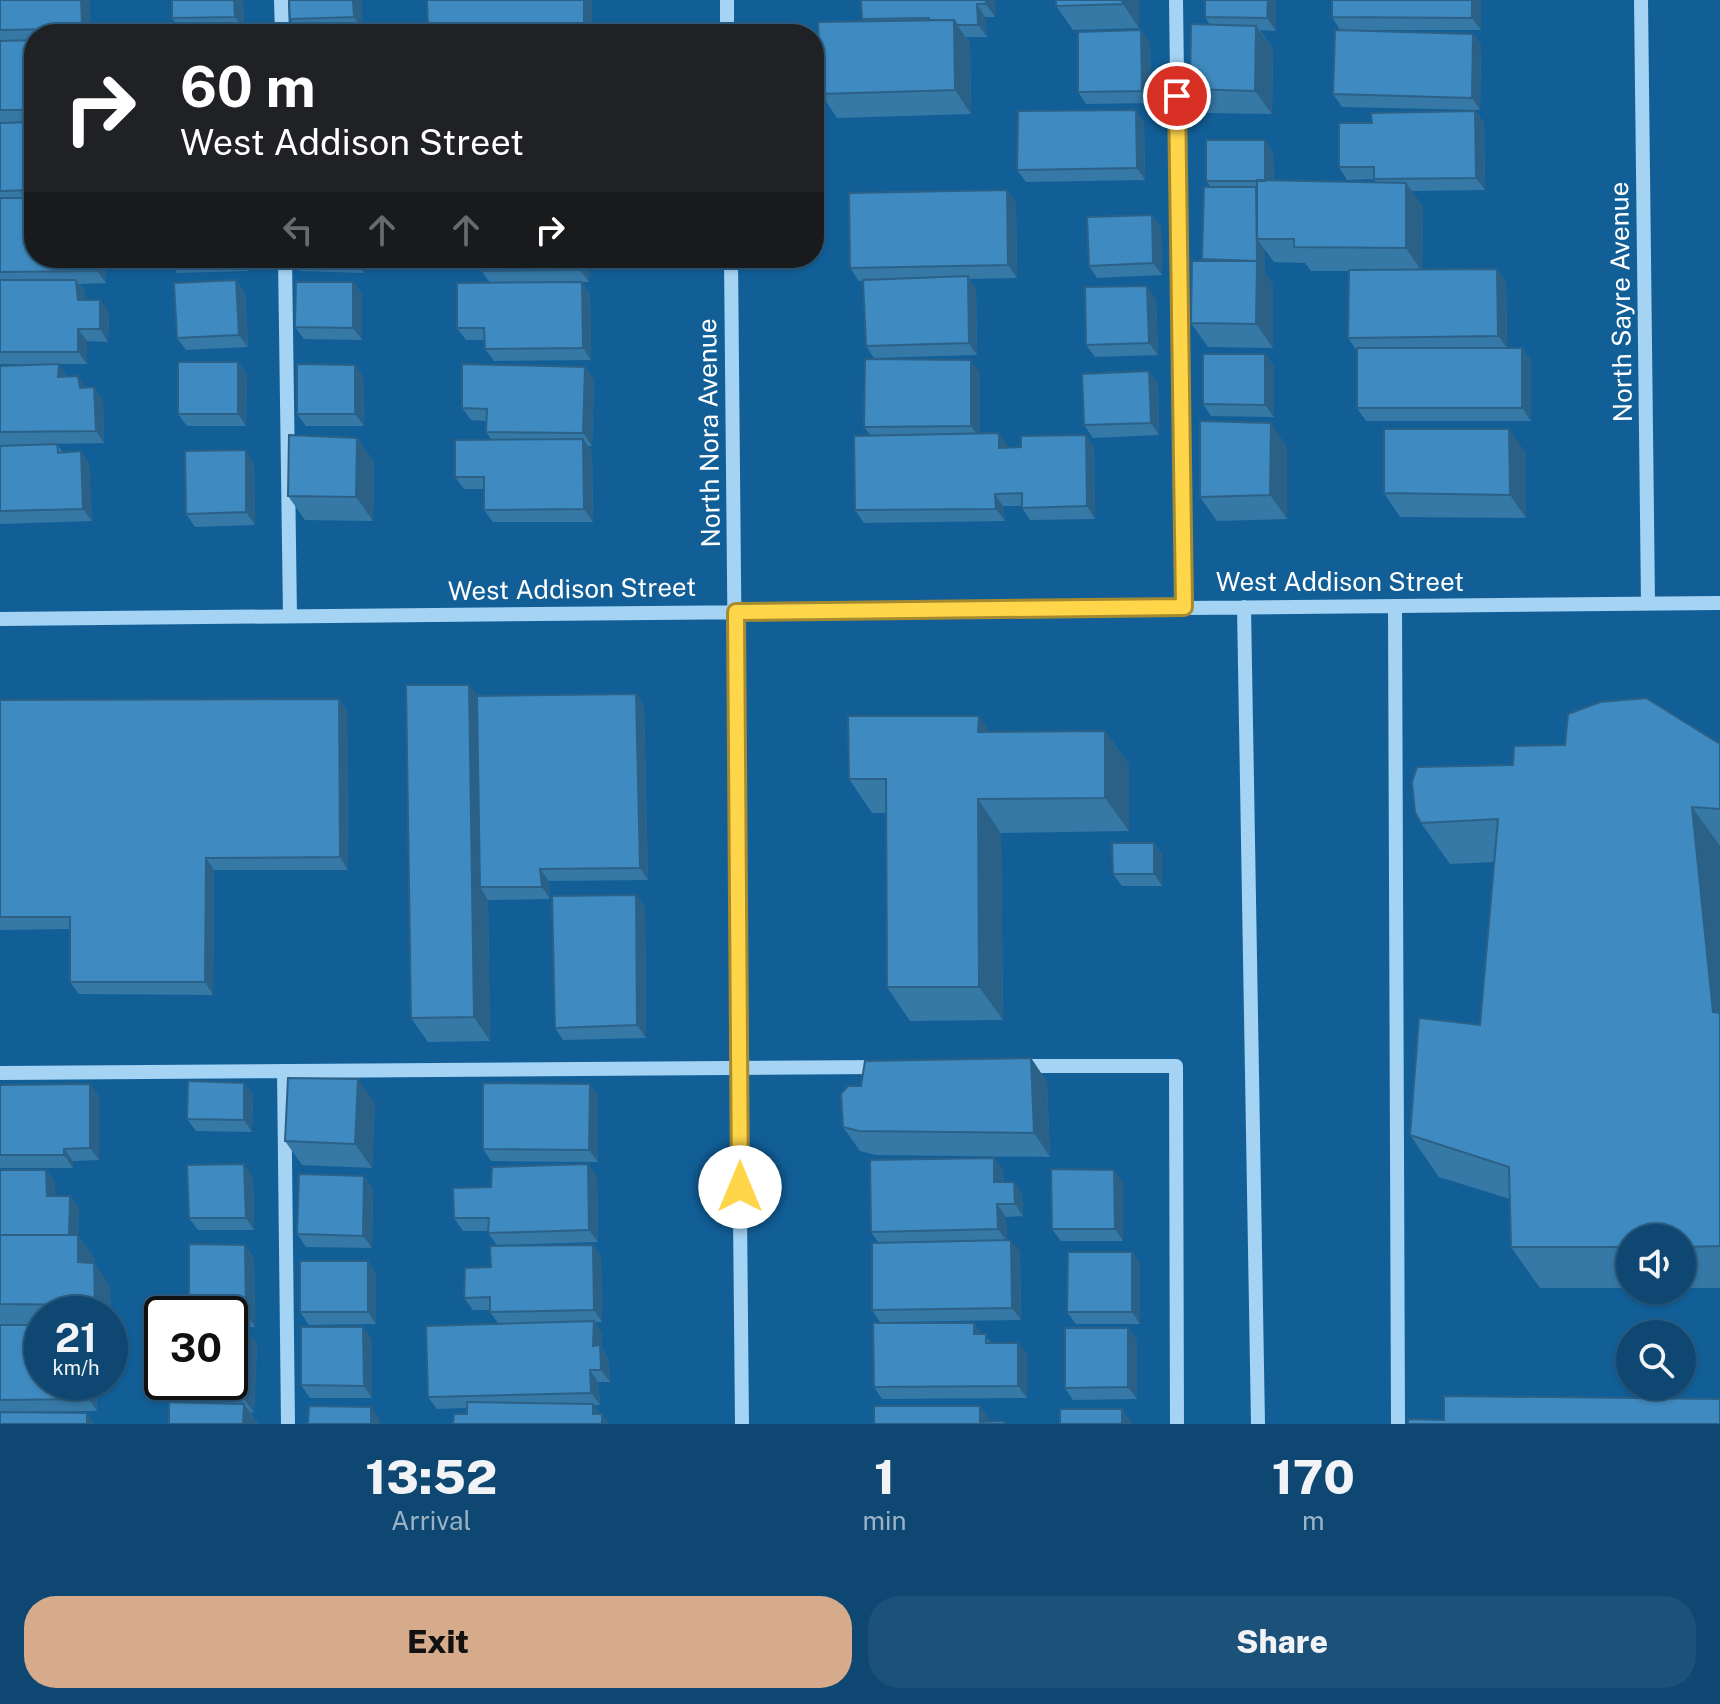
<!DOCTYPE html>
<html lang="en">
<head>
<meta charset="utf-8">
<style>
  body { margin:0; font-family:"Public Sans",sans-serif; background:#1c517a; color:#f1f3f6; height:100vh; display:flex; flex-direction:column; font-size:30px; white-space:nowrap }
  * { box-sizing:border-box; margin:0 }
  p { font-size:26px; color:#9bb2c4 }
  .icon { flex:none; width:44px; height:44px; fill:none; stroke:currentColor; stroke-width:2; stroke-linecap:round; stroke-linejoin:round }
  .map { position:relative; height:1424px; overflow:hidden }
  .details { display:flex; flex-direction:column; background:#0e4772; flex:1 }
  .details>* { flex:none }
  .guide { position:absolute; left:24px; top:24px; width:800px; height:244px; border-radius:32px; box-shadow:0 2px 6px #0004,0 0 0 2px #2e5f84; background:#202124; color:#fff; overflow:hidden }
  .tools { position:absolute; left:1616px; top:1224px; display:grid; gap:16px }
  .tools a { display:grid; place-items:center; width:80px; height:80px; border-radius:50%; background:#0e4772; box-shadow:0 2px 6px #0004,0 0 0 2px #2e5f84; font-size:40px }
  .speed { position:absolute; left:24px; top:1296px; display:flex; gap:16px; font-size:40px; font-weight:700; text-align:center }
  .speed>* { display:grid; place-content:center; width:104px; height:104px; border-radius:50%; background:#0e4772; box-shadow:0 2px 6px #0004,0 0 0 2px #2e5f84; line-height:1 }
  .speed small { font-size:20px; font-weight:400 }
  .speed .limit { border:4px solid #111; border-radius:12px; background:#fff; color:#111 }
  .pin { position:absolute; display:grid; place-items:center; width:68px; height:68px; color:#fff; margin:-34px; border:4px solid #fff; border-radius:50%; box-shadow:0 2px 8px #0007 }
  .me { position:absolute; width:88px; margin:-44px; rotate:0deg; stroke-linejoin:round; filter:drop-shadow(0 0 6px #0008) }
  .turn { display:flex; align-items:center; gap:28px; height:168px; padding:0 24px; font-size:36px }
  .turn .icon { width:104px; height:104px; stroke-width:2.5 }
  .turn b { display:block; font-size:56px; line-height:68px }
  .lanes { display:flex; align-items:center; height:76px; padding:0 24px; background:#0003; justify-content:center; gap:40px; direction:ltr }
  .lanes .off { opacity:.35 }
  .eta { display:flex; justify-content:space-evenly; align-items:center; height:136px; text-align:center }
  .eta b { font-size:48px; font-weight:800; line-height:56px }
  .primary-button { display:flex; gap:16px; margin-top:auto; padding:16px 24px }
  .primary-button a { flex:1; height:92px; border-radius:32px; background:#d6ab8b; color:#111; font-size:32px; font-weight:800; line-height:92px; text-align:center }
  .primary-button a+a { background:#1c517a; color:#f1f3f6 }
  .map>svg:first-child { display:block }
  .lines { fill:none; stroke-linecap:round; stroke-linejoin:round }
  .minor { stroke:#a4d3f3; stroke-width:14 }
  .wall { fill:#3678a6 }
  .shaded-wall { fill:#2c6187 }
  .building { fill:#3f8bc1; stroke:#2c6187; stroke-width:2 }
  .route-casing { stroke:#a68a30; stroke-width:20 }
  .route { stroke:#ffd54a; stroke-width:14 }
  .labels { text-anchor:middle; stroke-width:6; stroke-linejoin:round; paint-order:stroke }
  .street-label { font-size:26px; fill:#fff; stroke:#125f98 }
</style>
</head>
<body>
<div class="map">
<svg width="1720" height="1424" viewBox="0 0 1720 1424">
  <rect width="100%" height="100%" fill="#125f98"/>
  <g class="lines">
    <path class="minor" d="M281 0 282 34
      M727 0V34
      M1176 0 1184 607
      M1641 0 1648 603
      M285 258 290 616
      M731 258 742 1424
      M1395 606 1398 1424
      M1244 607 1258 1424
      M0 619 1720 603
      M1019 1066H1176L1177 1424
      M284 1071 288 1424
      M0 1073 882 1067"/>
  </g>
  <path class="wall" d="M0 0H90V34H34V258H106V283L79 284 85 292V300L109 312 108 342 87 341V364H0Z
    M243 0 244 29 179 27 172 18Z
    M289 0H362V29L299 31 290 19Z
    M427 0H592V24L603 34H432L428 27Z
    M995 0V17H985L987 37H966L970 44 971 114 837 118 821 94 863 21 862 19Z
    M1139 0V28L1073 30 1056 6Z
    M1276 0V31L1260 30 1273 49 1272 114 1206 113 1190 89 1210 25 1205 17Z
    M1332 0H1481V30H1340L1332 17Z
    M1473 34 1481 46 1480 110 1342 107 1333 94Z
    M1150 42 1151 103 1086 104 1078 92Z
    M1475 111 1484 123 1485 190 1411 191 1423 207 1422 270 1497 269 1506 281 1507 348H1522L1531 361V421H1366L1357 408V351L1348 338 1349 271H1311L1305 263 1274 262 1265 250V273L1273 285V348L1208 347 1191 323 1204 261 1202 259 1211 187 1206 181 1265 140 1273 152 1274 181 1376 183 1374 179 1347 180 1339 167 1372 123Z
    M1144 122 1145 180 1026 182 1017 170Z
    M1016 203 1017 278 969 279 976 289 977 355 874 358 866 346 863 281H859L850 268Z
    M1152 215 1161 227 1162 275 1097 278 1089 266Z
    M166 258H248V271L177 273Z
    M291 258H364V273L300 271Z
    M451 258H589V282L509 283 582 282 590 295 591 360 494 361 485 349V340H466L457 328 490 283 482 271V264H455Z
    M236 280 245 293 248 347 186 350 177 338Z
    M353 282 362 295V340L304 339 295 327Z
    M1156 299 1158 355 1095 357 1086 345Z
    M1265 354 1274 366V417L1211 416 1203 404Z
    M238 362 247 375 246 426H187L178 414Z
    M355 365 363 378 364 426H306L297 414Z
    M0 366 67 377 86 388 94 387 103 400 104 443 0 445Z
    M585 367 594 380 592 446H588L592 452 593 522H493L484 510V489H464L455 477 492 440 486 432V421L471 420 462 408Z
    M1149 371 1158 384 1159 435 1093 438 1084 425Z
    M980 373V433L1007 445V447H1021L1086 435 1094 448 1095 519 1030 520 1022 508V506H1003L1005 521 864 523 855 510 871 436 864 427Z
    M357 438 374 462 373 521 305 520 288 496Z
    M57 444 63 453 89 464 92 521 0 524V446Z
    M1287 447V519L1217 521 1200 497Z
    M1526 453V518L1400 517 1384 493Z
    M254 463 255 525 195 527 186 514Z
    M636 694 644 706 648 880 549 881 550 899 488 900 490 1041 428 1042 411 1018 477 696Z
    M339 699 347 711 348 870H214L213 995 79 994 70 982V929L0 930V700Z
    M1105 731 1129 765V831L1001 833 1003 1020 910 1021 887 987 886 813H872L849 779 990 732Z
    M1720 744V1288H1682V1238H1630V1288H1540L1511 1247 1510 1199 1439 1177 1410 1135 1480 1025 1495 862 1450 864 1421 823 1513 765Z
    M1154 843 1162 855V886H1122L1113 874Z
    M645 907 646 1038 563 1040 555 1028Z
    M1031 1058 1047 1082 1050 1157 876 1155 860 1151 843 1127 861 1086Z
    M244 1083 253 1095 252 1132 196 1131 187 1119Z
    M0 1085 99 1096V1160L73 1161V1168H0Z
    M598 1096V1162L491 1161 483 1149Z
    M375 1103 372 1168 302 1165 285 1141Z
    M994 1158 1003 1170V1182H1014L1022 1194 1023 1216 1006 1217 1007 1240 1020 1252 1021 1320 880 1322 872 1310 878 1242 871 1232Z
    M0 1170H46L55 1182V1196H70L79 1208 78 1235 95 1259V1264L110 1287 111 1328H110V1314H42V1382H96L97 1411 13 1412 0 1424Z
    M364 1176 373 1189 372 1248 306 1247 297 1234Z
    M597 1176 598 1242 497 1245 488 1233 489 1231H463L454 1218 491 1187Z
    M253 1177 254 1230H198L189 1218Z
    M1123 1182V1241H1061L1052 1229Z
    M245 1245 254 1258 255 1327H245L257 1344 254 1413 250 1412 258 1424H169L184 1402 173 1387 230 1382V1314Z
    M593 1245 601 1257 602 1322H595L602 1333V1348L608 1358 610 1382H598L600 1405H593L609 1424H453L467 1414V1408L437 1409 428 1397 498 1323 490 1312V1310H473L464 1298 491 1267Z
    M1132 1252 1140 1264V1324H1076L1067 1312Z
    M368 1261 376 1274V1324L309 1325 300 1312Z
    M1128 1328 1137 1340V1399L1073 1400 1065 1388Z
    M982 1334 992 1343H1018L1027 1355V1398L882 1399 874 1387Z
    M372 1340V1398H310L301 1385Z"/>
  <path class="shaded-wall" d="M81 0H90V34H88L82 24Z
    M234 0H243L244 29 235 17Z
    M353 0H362V29L354 17Z
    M584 0H592V34L584 25Z
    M986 0H995V17L986 4Z
    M1122 0H1139V28L1123 4Z
    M1268 0H1276V31L1267 18Z
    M1472 0H1481V30L1472 18Z
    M977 4 985 17 987 37 978 25Z
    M954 20 970 44 971 114 955 90Z
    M596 24 603 34H596Z
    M1256 26 1273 49 1272 114 1255 91Z
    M1141 30 1150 42 1151 103 1142 91Z
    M1473 34 1481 46 1480 110 1472 98Z
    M1136 110 1144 122 1145 180 1137 168Z
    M1475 111 1484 123 1485 190 1476 178Z
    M1265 140 1273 152 1274 193 1265 181Z
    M1406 183 1423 207 1422 272 1406 248Z
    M1007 190 1016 203 1017 278 1008 265Z
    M1152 215 1161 227 1162 275 1153 263Z
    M1257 239 1265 250V273L1257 261Z
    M97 258H106V283L97 271Z
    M239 258H248V271Z
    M353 258H364V273Z
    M580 258H589V282L580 270Z
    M1257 261 1273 285V348L1256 324Z
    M1497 269 1506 281 1507 348 1498 336Z
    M968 276 976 289 977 355 969 343Z
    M76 280 85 292 86 313 78 300Z
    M236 280 245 293 248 347 239 335Z
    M353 282 362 295V340L353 328Z
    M582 282 590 295 591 360 583 348Z
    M1147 286 1156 299 1158 355 1149 343Z
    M100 300 109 312 108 342 100 329Z
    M78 329 87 341V364L78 352Z
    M1522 348 1531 361V421L1522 408Z
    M1265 354 1274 366V417L1265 405Z
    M971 360 980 373V439L971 426Z
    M238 362 247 375 246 426 238 414Z
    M59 364 67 376 58 377Z
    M355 365 363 378 364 426 355 414Z
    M585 367 594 380 592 446 583 433Z
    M1149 371 1158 384 1159 435 1151 423Z
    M78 376 87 389 80 388Z
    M94 387 103 400 104 443 96 431Z
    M1271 423 1287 447V519L1270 495Z
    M1509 429 1526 453V518L1510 495Z
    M999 433 1007 445V460L999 448Z
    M1086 435 1094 448 1095 519 1087 506Z
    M357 438 374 462 373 521 356 497Z
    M583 439 592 452 593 522 584 509Z
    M246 450 254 463 255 525 246 512Z
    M81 451 89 464 92 521 83 509Z
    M995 494 1003 506 1005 521 996 509Z
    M469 685 486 708 480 887 488 900 490 1041 474 1017Z
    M636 694 644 706 648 880 640 868Z
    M339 699 347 711 348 870 340 857Z
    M979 716 1002 750 978 732Z
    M1105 731 1129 765V831L1105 798Z
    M978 799 1001 833 1003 1020 979 987Z
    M1692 807 1720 846V1022L1713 1012Z
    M1154 843 1162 855V886L1154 874Z
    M206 858 214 870 213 995 205 982Z
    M540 869 549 881 550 899 542 887Z
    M636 895 645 907 646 1038 637 1025Z
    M1031 1058 1047 1082 1050 1157 1034 1133Z
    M358 1079 375 1103 372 1168 355 1144Z
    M244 1083 253 1095 252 1132 244 1120Z
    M90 1084 99 1096V1160L90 1148Z
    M590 1084 598 1096V1162L589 1150Z
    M64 1149 73 1161V1168L64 1155Z
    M994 1158 1003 1170 1002 1195 994 1182Z
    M244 1164 253 1177 254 1230 246 1218Z
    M588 1164 597 1176 598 1242 589 1230Z
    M46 1170 55 1182 56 1208 47 1196Z
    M1114 1170 1123 1182V1241L1115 1229Z
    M364 1176 373 1189 372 1248 363 1236Z
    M1014 1182 1022 1194 1023 1216 1015 1204Z
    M70 1196 79 1208 78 1235 95 1259V1264L110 1287 111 1328 110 1314H101L95 1305 69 1238Z
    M997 1204 1006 1217 1007 1241 998 1229Z
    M1011 1240 1020 1252 1021 1320 1012 1308Z
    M245 1245 254 1258 255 1327 246 1314Z
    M593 1245 601 1257 602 1322 594 1310Z
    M1132 1252 1140 1264V1324L1132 1312Z
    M368 1261 376 1274V1324L368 1312Z
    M240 1320 257 1344 254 1413 237 1389Z
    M594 1321 602 1333V1348L608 1358 610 1382 601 1370 593 1346Z
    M974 1323 983 1336 974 1334Z
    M363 1327 372 1340V1398L364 1386Z
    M1128 1328 1137 1340V1399L1128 1387Z
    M1018 1343 1027 1355V1398L1018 1386Z
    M590 1370 598 1382 600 1405 591 1393Z
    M88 1382H96L97 1411 89 1399Z
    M244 1404 258 1424H243Z
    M593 1404 602 1417 593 1414Z
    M980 1406 989 1419V1424L980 1422Z
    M371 1407 380 1420V1424H371Z
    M1122 1409 1131 1421V1424H1122Z
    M87 1413 94 1424H87Z
    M602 1414 609 1424H602Z"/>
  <path class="building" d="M0 0H81L82 24 57 25V29L0 30Z
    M172 0H234L235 17 172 18Z
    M289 0H353L354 17 290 19Z
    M427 0H584V24L458 23V27H428Z
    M861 0H986V4H977L978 25H957L954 20H929V18L862 19Z
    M1056 0H1122L1123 4 1056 6Z
    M1205 0H1268L1267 18 1205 17Z
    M1332 0H1472V18L1332 17Z
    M954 20 955 90 821 94 818 22Z
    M458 23 596 24V34H458Z
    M1191 24 1256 26 1255 91 1190 89Z
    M162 27 229 28V34H162Z
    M1141 30 1142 91 1078 92V32Z
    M1335 30 1473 34 1472 98 1333 94Z
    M34 40V110H0V41Z
    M1136 110 1137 168 1017 170 1018 111Z
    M1475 111 1476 178 1374 179V167H1339V123H1372L1371 113Z
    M34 122V190L0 191V123Z
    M1206 140H1265V181H1206Z
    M1257 180 1406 183V248L1294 247V239H1257Z
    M1204 187H1256L1257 261 1202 259Z
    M1007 190 1008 265 850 268 849 193Z
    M0 198H34V258H97V271L0 272Z
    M1152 215 1153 263 1089 266 1087 217Z
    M482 258H580V270L482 271Z
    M1192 261H1257L1256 324 1191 323Z
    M1497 269 1498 336 1348 338 1349 270Z
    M968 276 969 343 866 346 863 280Z
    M0 280H76L78 300H100V329H78V352H0Z
    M236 280 239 335 177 338 174 283Z
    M296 282H353V328L295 327Z
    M582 282 583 348 485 349 484 328H457V283Z
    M1147 286 1149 343 1086 345 1085 287Z
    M1357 348H1522V408H1357Z
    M1203 354H1265V405L1203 404Z
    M865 359 971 360V426L864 427Z
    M178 362H238V414H178Z
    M59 364 58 377 78 376 80 388 94 387 96 431 0 432V366Z
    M297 364 355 365V414H297Z
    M462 364 585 367 583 433 486 432 487 409 462 408Z
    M1149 371 1151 423 1084 425 1082 374Z
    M1200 421 1271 423 1270 495 1200 497Z
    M1384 429H1509L1510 495 1384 493Z
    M999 433V448L1021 447V436L1086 435 1087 506 1022 508V493L995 494 996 509 855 510 854 436Z
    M289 435 357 438 356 497 288 496Z
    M583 439 584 509 484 510V477H455V440Z
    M57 444 58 453 81 451 83 509 0 511V446Z
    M246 450V512L186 514 185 451Z
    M406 685H469L474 1017 411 1018Z
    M636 694 640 868 540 869 542 887H480L477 696Z
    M1646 698 1720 744V809L1692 807 1713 1012 1720 1013V1246L1682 1247V1238H1630V1247H1511L1509 1167 1410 1135 1419 1018 1480 1025 1498 819 1421 823 1415 812 1412 782 1417 767 1513 765 1514 746 1565 745 1568 714 1600 702Z
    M339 699 340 857 206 858 205 982H70V917H0V700Z
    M848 716H979L978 732 1105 731V798L978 799 979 987H887L886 779H849Z
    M1112 843H1154V874H1113Z
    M636 895 637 1025 555 1028 552 896Z
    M1031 1058 1034 1133 859 1131 843 1127 841 1094 848 1086H861L865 1061Z
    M288 1078 358 1079 355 1144 285 1141Z
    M188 1081 244 1083V1120L187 1119Z
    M483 1083 590 1084 589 1150 483 1149Z
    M90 1084V1148L64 1149V1155H0V1085Z
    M994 1158V1182H1014L1015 1204H997L998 1229 871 1232 870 1160Z
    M244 1164 246 1218H189L187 1165Z
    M588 1164 589 1230 488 1233 489 1218H454L453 1188 491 1187 492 1167Z
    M1051 1169 1114 1170 1115 1229H1052Z
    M0 1170H46L47 1196H70L69 1235H0Z
    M299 1174 364 1176 363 1236 297 1234Z
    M0 1235H78V1262L94 1263 95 1305 0 1304Z
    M1011 1240 1012 1308 872 1310V1243Z
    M189 1244 245 1245 246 1314H189Z
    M593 1245 594 1310 490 1312V1297L464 1298 465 1268 491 1267 490 1246Z
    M1068 1252H1132V1312H1067Z
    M300 1261H368V1312H300Z
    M230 1320H240L237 1389 173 1387 174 1382H230Z
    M594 1321 593 1346 600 1345 601 1370H590L591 1393 428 1397 426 1326Z
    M873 1323H974V1334H986V1343H1018V1386L874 1387Z
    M0 1325H42V1382H88L89 1399 0 1400Z
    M301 1327H363L364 1386 301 1385Z
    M1065 1328H1128V1387L1065 1388Z
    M1444 1396 1720 1399V1424H1408V1419L1444 1420Z
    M169 1402 244 1404 243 1424H169Z
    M467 1402 593 1404V1414H602V1424H453L454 1414H467Z
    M309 1406 371 1407V1424H308Z
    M874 1406H980V1422L1004 1421V1424H874Z
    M1060 1409H1122V1424H1060Z
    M0 1412 87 1413V1424H0Z"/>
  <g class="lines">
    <g class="route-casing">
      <path id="route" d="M740 1187 736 612 1184 607 1177 96"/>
    </g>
    <use href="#route" class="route"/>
  </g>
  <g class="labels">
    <g class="street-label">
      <text transform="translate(1621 302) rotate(-91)" y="9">North Sayre Avenue</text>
      <text transform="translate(709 433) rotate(-91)" y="9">North Nora Avenue</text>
      <text x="1340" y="591">West Addison Street</text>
      <text transform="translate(572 589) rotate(-1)" y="9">West Addison Street</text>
    </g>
  </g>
</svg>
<div class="tools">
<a><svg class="icon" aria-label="sound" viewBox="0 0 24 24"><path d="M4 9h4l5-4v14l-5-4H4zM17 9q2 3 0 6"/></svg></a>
<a><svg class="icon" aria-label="search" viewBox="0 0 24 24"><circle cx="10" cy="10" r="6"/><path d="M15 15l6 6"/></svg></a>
</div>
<div class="speed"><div>21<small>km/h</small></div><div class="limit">30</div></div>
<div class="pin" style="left:1177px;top:96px;background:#d93025"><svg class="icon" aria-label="arrive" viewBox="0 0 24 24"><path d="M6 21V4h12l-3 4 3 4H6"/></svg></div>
<svg class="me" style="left:740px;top:1187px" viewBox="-20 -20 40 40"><circle r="19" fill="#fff"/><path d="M0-13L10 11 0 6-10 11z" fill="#ffd54a"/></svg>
<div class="guide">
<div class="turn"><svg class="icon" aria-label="right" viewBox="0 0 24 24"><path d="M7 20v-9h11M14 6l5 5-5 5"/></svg><div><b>60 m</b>West Addison Street</div></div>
<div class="lanes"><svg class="icon off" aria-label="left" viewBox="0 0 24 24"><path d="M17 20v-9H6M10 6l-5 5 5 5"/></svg><svg class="icon off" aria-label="ahead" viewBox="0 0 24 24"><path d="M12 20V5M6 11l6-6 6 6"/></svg><svg class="icon off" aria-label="ahead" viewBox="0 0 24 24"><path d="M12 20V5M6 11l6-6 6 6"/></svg><svg class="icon" aria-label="right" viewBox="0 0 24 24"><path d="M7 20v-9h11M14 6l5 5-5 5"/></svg></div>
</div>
</div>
<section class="details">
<div class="eta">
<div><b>13:52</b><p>Arrival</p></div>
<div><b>1</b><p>min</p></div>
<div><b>170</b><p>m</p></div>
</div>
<div class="primary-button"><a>Exit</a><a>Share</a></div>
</section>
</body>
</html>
